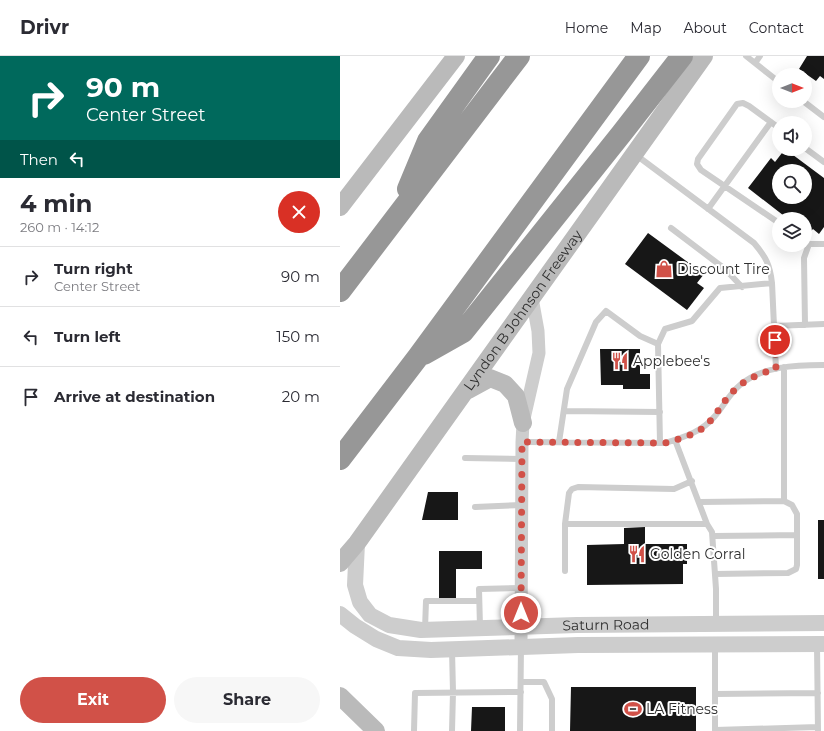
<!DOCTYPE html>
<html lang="en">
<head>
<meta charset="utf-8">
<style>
  body { margin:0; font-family:Montserrat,sans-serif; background:#f7f7f7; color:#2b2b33; height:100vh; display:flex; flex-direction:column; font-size:15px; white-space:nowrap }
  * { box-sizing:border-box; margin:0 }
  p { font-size:13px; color:#7c7c81 }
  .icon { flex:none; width:22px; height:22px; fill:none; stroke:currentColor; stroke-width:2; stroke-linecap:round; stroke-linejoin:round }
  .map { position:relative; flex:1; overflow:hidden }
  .panel { display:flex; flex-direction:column; background:#fff; width:340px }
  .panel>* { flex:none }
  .top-card { background:#00695c; color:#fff; overflow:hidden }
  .needle { width:26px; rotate:90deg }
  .tools { position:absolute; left:432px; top:12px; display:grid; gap:8px }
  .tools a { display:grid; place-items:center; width:40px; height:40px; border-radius:50%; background:#fff; box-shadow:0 4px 16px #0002; font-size:20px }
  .pin { position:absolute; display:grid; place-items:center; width:34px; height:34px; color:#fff; margin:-17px; border:2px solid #fff; border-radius:50%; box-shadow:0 1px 4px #0007 }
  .me { position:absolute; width:44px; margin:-22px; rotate:0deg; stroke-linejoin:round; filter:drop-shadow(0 0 3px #0008) }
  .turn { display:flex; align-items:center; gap:14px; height:84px; padding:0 20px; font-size:18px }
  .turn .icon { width:52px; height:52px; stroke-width:2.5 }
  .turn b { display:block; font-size:28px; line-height:34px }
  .then { display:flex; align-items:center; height:38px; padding:0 20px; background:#0003; gap:8px; font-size:15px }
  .round { display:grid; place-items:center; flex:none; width:42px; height:42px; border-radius:21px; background:#f7f7f7 }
  .overview { display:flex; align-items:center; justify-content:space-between; height:68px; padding:0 20px }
  h1 { font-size:24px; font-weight:700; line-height:30px }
  .action { display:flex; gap:8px; margin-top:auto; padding:8px 20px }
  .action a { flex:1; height:46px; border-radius:24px; background:#d15148; color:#fff; font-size:16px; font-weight:700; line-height:46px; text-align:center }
  .action a+a { background:#f7f7f7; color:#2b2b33 }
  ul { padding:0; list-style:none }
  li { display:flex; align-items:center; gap:12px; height:60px; padding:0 20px; border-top:1px solid #e1e1e2 }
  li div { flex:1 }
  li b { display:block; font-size:15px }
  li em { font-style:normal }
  header { display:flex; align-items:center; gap:24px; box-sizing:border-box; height:56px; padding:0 20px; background:#fff; border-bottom:1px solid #e1e1e2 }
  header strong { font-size:19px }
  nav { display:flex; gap:22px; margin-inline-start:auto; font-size:14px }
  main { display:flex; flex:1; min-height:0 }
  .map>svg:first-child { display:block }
  .building { fill:#171717; fill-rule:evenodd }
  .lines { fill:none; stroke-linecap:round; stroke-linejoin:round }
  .service { stroke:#cdcdcd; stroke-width:6 }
  .minor { stroke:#cdcdcd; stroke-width:13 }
  .tertiary { stroke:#cdcdcd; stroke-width:16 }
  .secondary { stroke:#bababa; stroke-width:18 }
  .motorway { stroke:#979797; stroke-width:22 }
  .route { stroke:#d15148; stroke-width:7; stroke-dasharray:0 12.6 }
  .labels { text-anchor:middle; stroke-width:4; stroke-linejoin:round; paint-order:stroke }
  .poi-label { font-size:14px; fill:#303030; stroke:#fff; text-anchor:start }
  .street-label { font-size:14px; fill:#303030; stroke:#fff }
</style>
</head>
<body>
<header>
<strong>Drivr</strong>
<nav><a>Home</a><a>Map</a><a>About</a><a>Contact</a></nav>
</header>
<main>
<section class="panel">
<div class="top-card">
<div class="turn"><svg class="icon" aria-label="right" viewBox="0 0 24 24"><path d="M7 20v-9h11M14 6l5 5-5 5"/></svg><div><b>90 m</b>Center Street</div></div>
<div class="then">Then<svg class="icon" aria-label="left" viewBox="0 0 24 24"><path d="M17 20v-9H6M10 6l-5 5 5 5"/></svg></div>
</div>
<div class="overview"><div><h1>4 min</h1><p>260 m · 14:12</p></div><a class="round" style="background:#d93025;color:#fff"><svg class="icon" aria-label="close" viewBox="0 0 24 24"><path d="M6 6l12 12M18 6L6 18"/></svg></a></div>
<ul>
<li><svg class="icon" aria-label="right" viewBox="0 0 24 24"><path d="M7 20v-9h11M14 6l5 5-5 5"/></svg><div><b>Turn right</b><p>Center Street</p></div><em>90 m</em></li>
<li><svg class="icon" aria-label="left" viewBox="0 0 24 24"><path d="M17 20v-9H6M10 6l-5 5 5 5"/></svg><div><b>Turn left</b></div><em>150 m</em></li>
<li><svg class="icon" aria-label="arrive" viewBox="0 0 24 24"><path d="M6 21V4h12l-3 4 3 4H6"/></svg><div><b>Arrive at destination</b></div><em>20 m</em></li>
</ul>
<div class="action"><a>Exit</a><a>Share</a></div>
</section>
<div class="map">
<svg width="484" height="675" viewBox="0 0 484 675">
  <rect width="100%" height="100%" fill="#fff"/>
  <path class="building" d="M467 0H484V23L480 20 476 25 459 13Z
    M445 93 484 122V171L479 178 473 173 468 178 465 176V163H448L408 132 431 102 435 106ZM439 115H465V141H439Z
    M308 177 364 218 357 227 364 232 347 254 285 208Z
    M260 293H300V318H310V333H283V329H261Z
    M88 436H118V464H82Z
    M478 464H484V523H478Z
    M305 471V488H347V508H343V528L247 529V489L284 488V472Z
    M99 495H142V513H116V542H99Z
    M231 631H356V675H230Z
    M132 651H165V675H131Z"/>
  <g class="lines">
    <path class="service" d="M406 0 439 26
      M415 7 420 0
      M463 45 484 61
      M439 72 409 50 403 47 397 48 358 103 357 108 361 114 439 167
      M465 92 484 106
      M296 99 414 187C426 201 430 209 432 227L436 313
      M368 153 431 66
      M331 172 385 213 402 231
      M465 185 469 188H484
      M465 269 464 202 469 188
      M434 270 484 268
      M318 288 325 273 352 265 380 232 432 227
      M224 355 320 356
      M335 384 367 468 372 476 376 533V567
      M182 386 325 387C344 381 362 376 375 360 384 350 389 338 400 329 422 310 456 309 484 309
      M219 386 227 333 256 266 266 255 300 280 318 288 320 387
      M125 402 182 403
      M360 446 444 445
      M135 451 181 449
      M225 468H367
      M373 480 457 479
      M225 515V468L229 437 232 433 238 431 334 433 352 425
      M375 518 448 517 456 513 457 509V458L452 449 444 445V311
      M140 571 139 533 181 532
      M85 573 86 545H139
      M477 589 478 675
      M112 594 113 636 112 675
      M181 626H204L212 643V675
      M375 638 478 637
      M375 674 478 671
      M74 675 75 637 181 636
      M180 675 181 591
      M375 675V589"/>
    <path class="minor" d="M181 590 182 386 183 367 199 297 198 275 192 242"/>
    <g class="tertiary">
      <path id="s1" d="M17 487 15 529 20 546 30 559 49 569 81 574 237 569 484 567"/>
      <path d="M0 558 15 570 36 583 58 592 91 594 238 589 484 588"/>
    </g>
    <g class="secondary">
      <path d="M0 151 116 0"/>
      <path d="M128 334 150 322 165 328 176 340 183 367"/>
      <path id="s2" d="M0 507 17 487 364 0"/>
      <path d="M0 640 36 675"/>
    </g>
    <path class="motorway" d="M68 133 88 85 149 0
      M0 235 179 0
      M84 298 123 276 282 77 342 0
      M0 403 78 301 299 0"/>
  </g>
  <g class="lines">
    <path class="route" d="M181 557 182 386 325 387C338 383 352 380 363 372 374 363 379 352 388 341 401 325 417 318 436 313L435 284"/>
  </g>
  <defs>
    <g id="shop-bare" transform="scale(1.38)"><path d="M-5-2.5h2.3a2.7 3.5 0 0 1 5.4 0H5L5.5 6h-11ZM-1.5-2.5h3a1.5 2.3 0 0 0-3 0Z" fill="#d15148" stroke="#fff" stroke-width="2.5" paint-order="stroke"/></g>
    <g id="restaurant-bare" transform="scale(1.38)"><path d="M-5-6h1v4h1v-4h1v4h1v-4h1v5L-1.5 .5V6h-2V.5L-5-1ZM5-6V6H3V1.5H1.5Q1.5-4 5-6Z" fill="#d15148" stroke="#fff" stroke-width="2.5" paint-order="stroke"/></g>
    <g id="stadium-bare" transform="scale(1.38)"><path d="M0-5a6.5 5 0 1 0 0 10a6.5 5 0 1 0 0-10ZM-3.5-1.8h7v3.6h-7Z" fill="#d15148" stroke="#fff" stroke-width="2.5" paint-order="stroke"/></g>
  </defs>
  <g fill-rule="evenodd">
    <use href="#shop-bare" x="324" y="213"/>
    <use href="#restaurant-bare" x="280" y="305"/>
    <use href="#restaurant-bare" x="297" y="498"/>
    <use href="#stadium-bare" x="293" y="653"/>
  </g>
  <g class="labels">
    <g class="poi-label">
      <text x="337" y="218">Discount Tire</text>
      <text x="293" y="310">Applebee's</text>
      <text x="310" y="503">Golden Corral</text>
      <text x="306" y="658">LA Fitness</text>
    </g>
    <g class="street-label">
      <text dy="5" stroke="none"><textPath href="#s2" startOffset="312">Lyndon B Johnson Freeway</textPath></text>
      <text dy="5" stroke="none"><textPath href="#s1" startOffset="315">Saturn Road</textPath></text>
    </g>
  </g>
</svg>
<div class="tools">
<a><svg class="needle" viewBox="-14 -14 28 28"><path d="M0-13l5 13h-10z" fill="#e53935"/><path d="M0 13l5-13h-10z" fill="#7c7c81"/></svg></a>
<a><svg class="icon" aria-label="sound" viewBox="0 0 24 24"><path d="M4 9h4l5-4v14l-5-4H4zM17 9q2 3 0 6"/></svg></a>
<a><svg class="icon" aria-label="search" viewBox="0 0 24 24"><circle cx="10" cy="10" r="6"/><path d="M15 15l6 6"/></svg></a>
<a><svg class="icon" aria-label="layers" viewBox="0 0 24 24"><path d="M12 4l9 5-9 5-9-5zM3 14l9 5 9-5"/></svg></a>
</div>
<div class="pin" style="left:435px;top:284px;background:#d93025"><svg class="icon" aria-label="arrive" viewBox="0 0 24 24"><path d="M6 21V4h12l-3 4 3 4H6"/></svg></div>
<svg class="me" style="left:181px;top:557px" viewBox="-20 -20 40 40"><circle r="17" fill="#d15148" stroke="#fff" stroke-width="3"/><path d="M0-11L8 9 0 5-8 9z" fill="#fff"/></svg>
</div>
</main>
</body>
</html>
